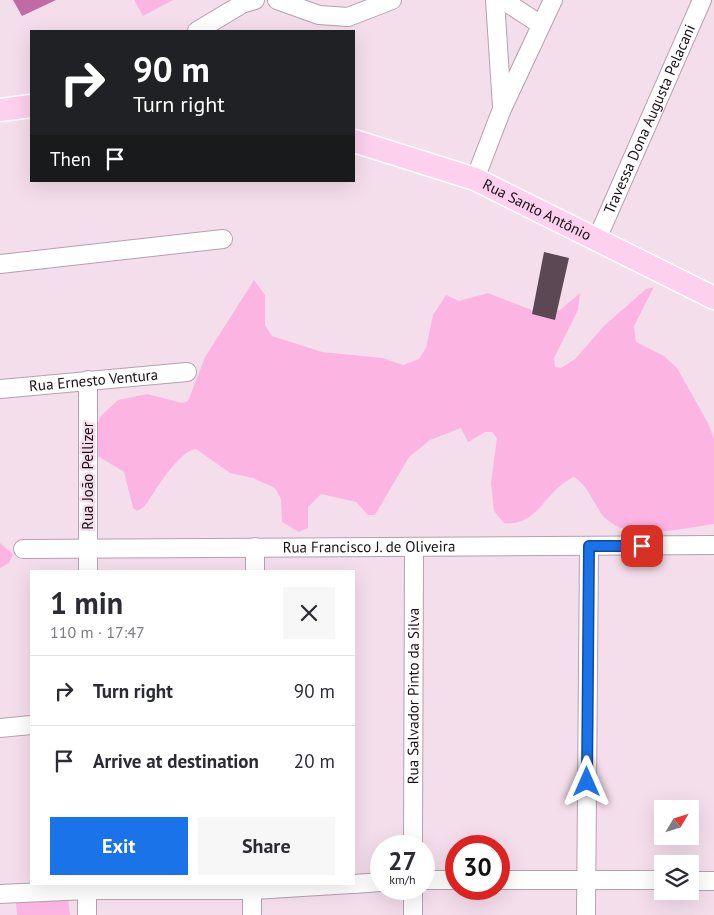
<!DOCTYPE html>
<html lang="en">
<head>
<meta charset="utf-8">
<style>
  body { margin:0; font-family:"PT Sans",sans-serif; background:#f7f7f7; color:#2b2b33; height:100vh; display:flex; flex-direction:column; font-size:19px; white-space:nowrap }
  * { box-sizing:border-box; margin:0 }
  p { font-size:16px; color:#7c7c81 }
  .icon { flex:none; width:28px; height:28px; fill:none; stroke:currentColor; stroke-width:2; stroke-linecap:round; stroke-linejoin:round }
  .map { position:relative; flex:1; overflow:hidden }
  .side { position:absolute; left:30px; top:570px; width:325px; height:315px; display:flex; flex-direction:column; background:#fff; border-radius:0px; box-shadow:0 5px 20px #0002 }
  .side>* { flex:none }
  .banner { position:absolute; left:30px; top:30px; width:325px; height:152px; border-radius:0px; box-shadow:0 5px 20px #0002; background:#202124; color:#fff; overflow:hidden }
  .needle { width:32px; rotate:52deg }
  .fabs { position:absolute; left:654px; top:800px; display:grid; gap:10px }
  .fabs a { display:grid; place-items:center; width:45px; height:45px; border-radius:0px; background:#fff; box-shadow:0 5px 20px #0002; font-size:25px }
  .speed { position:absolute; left:370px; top:835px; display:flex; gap:10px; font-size:25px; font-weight:700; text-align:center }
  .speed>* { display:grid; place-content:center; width:65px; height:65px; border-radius:50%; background:#fff; box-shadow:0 5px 20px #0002; line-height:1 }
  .speed small { font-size:12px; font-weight:400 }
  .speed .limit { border:8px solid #d22; background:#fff; color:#111 }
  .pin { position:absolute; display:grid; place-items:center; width:42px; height:42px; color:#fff; margin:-21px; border-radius:10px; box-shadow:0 2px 8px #0006 }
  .me { position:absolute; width:55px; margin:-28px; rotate:0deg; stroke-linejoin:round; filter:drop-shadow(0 0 4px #0008) }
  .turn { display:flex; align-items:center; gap:18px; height:105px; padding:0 20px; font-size:22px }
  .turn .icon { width:65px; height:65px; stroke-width:2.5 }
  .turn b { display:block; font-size:35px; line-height:42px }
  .then { display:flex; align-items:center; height:48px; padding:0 20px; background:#0003; gap:10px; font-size:19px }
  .round { display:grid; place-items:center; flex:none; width:52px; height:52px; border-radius:0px; background:#f7f7f7 }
  .overview { display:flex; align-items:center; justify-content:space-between; height:85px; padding:0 20px }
  h1 { font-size:30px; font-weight:600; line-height:38px }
  .cta { display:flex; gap:10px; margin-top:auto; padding:10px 20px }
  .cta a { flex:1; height:58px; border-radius:0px; background:#1a73e8; color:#fff; font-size:20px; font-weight:600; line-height:58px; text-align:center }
  .cta a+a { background:#f7f7f7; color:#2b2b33 }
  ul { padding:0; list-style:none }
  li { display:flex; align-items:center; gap:15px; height:70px; padding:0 20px; border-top:1px solid #e1e1e2 }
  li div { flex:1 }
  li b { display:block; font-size:19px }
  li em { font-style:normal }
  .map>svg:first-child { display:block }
  .green { fill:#fcb5e2 }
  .water { fill:#c06ba4 }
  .building { fill:#5b4854 }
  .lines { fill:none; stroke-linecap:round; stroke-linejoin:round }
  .minor-casing { stroke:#b6a0ae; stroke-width:20 }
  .major-casing { stroke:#fff; stroke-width:25 }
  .minor { stroke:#fff; stroke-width:18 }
  .major { stroke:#fdd0ed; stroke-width:22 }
  .route-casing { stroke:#114b97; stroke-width:12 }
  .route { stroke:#1a73e8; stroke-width:9 }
  .labels { text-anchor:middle; stroke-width:5; stroke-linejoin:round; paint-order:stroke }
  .street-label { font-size:15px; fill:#170f14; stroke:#f5deec }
</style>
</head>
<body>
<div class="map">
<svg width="714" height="915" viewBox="0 0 714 915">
  <rect width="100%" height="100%" fill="#f5deec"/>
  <path class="green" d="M134 0H173L143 16Z
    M254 280 265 295V325L272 336 322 352 383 358 403 365 419 359 426 348 433 315 446 295 459 301 488 293 544 315 560 310 580 293 578 310 554 358 555 367 561 368 575 359 605 325 646 289 654 287 634 326 636 342 664 356 677 368 708 423 714 439V524C684 528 631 542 606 519 593 506 591 488 574 477 545 489 539 527 504 523L494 511 491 483 497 438 492 432H485L468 442 461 428 430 440 409 457 375 515H368L356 502 321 494 308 507V528L299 532 282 522 281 499 275 488 253 478 230 473 196 449C178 451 155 492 144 507L137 511 133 508 124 472 96 455 90 448 100 417 118 400 147 394 182 403 188 401 205 357Z
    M0 543 13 554 9 563 0 568Z
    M68 898 70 915H17L16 902Z"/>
  <path class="water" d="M13 0H56L22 16Z"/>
  <path class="building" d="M544 252 569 258 555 320 532 314Z"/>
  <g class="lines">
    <g class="minor-casing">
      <g id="minor">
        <path d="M277 0 319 15 348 17 392 0"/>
        <path d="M495 0 502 107"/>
        <path d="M503 0 541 25"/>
        <path d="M197 31 242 4 255 0"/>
        <path d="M475 179 502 109 553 0"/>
        <path id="s1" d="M597 239 702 0"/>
        <path d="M0 264 223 239"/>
        <path d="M88 380V571"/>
        <path id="s2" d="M0 389 187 372"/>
        <path id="s3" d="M23 549 714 545"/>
        <path d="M255 571V547"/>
        <path d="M0 728 31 725"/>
        <path id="s4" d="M413 846 414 547"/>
        <path d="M424 880H456"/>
        <path d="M499 880H662"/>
        <path d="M690 881H714"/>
        <path d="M87 884V915"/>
        <path d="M354 884 381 882"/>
        <path d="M0 894 87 890H252L351 884"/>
        <path d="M252 915V884"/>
        <path d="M413 915V889"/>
        <path d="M586 915 589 546"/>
      </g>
    </g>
    <g class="major-casing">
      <g id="major">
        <path d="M0 110 31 106"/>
        <path id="s5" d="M354 141 475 179 714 298"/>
      </g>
    </g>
    <use href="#minor" class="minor"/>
    <use href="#major" class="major"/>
  </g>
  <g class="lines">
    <g class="route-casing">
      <path id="route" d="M587 782 589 546H642"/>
    </g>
    <use href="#route" class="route"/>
  </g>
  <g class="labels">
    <g class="street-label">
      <text dy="5" stroke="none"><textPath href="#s1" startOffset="131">Travessa Dona Augusta Pelacani</textPath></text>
      <text dy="5" stroke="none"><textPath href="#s5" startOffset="196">Rua Santo Antônio</textPath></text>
      <text dy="5" stroke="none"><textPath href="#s2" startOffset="94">Rua Ernesto Ventura</textPath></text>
      <text transform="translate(88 476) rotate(-90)" y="5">Rua João Pellizer</text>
      <text dy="5" stroke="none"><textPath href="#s3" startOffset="346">Rua Francisco J. de Oliveira</textPath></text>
      <text dy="5" stroke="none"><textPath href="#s4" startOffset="150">Rua Salvador Pinto da Silva</textPath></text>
    </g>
  </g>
</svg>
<div class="fabs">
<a><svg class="needle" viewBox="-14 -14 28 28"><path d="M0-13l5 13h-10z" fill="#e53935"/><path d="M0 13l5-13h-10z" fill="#7c7c81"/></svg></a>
<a><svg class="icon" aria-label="layers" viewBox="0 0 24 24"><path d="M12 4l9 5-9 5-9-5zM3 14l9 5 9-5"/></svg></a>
</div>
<div class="speed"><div>27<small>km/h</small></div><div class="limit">30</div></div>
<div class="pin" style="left:642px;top:546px;background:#d93025"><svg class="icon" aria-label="arrive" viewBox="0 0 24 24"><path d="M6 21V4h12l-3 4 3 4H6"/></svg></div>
<svg class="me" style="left:587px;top:782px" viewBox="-20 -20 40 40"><path d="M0-17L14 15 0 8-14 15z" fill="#1a73e8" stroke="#fff" stroke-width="4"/></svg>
<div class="banner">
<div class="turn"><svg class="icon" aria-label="right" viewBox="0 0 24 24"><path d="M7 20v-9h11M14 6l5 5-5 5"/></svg><div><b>90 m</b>Turn right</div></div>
<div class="then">Then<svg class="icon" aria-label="arrive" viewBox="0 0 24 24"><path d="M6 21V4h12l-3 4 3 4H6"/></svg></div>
</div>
<section class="side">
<div class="overview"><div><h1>1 min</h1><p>110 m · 17:47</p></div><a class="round"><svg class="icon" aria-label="close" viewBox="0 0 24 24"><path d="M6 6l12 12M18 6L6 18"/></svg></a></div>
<ul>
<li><svg class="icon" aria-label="right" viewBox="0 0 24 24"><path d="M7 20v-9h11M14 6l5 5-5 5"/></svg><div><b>Turn right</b></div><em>90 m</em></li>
<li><svg class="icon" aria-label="arrive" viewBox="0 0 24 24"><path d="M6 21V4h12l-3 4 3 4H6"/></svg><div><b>Arrive at destination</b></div><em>20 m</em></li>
</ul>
<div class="cta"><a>Exit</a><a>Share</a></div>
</section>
</div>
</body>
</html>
